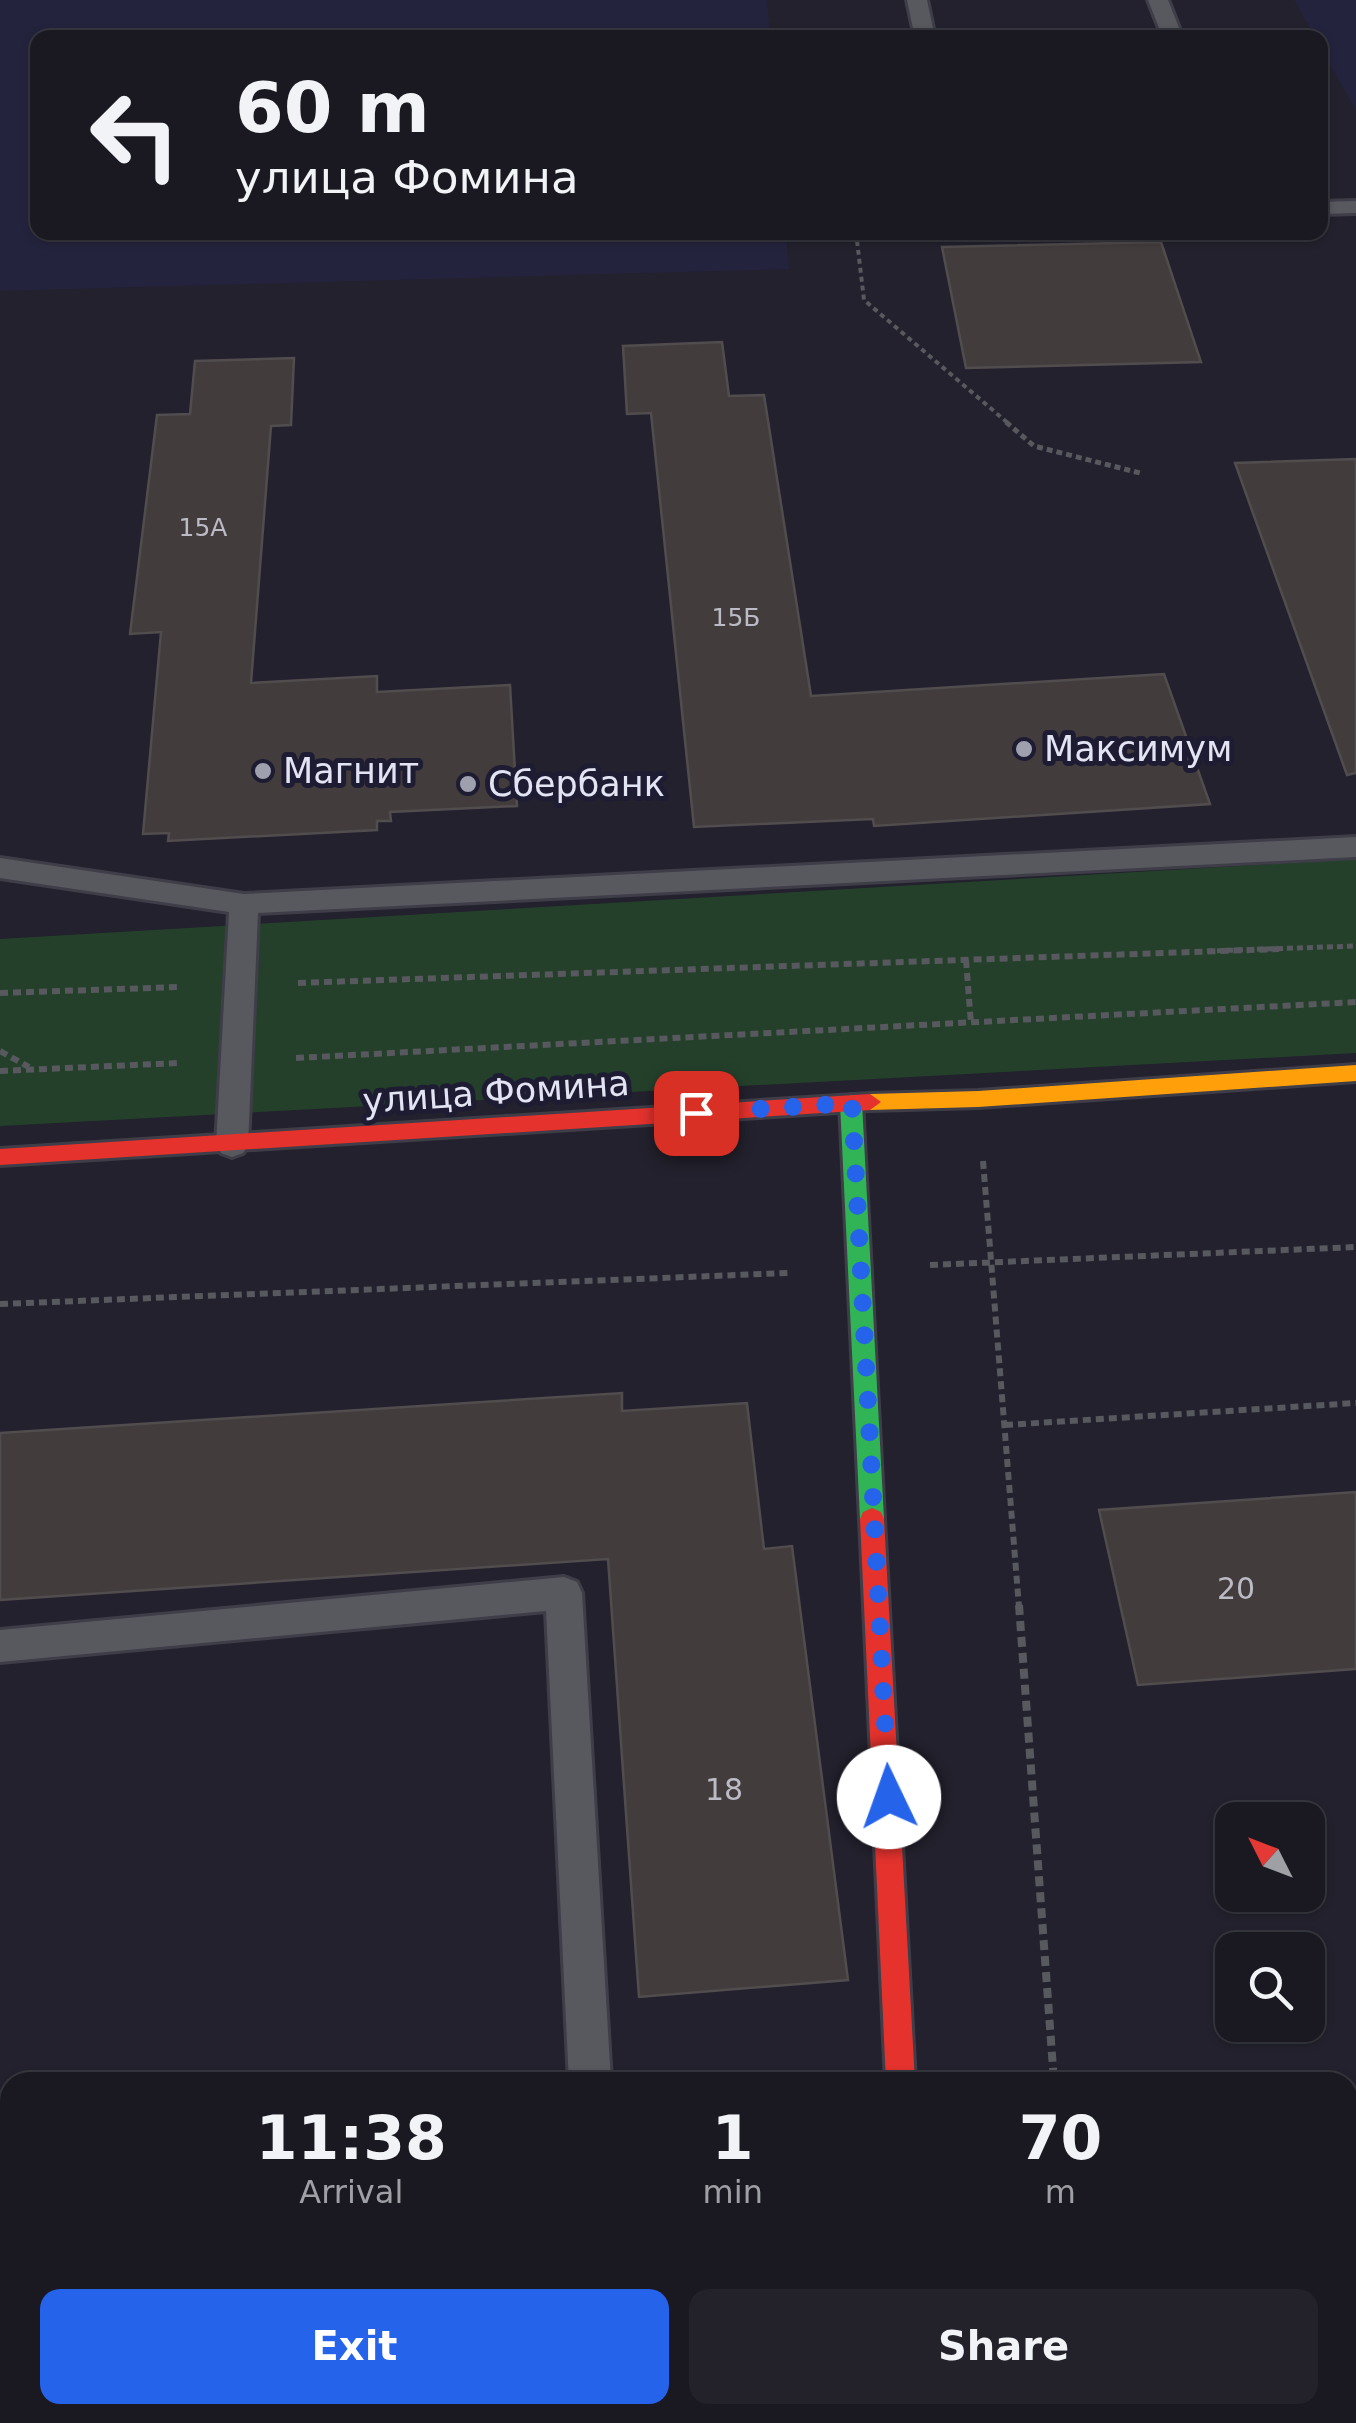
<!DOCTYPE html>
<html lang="en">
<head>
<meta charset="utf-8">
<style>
  body { margin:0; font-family:"DejaVu Sans",sans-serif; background:#23222a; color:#f1f3f6; height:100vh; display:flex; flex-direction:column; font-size:38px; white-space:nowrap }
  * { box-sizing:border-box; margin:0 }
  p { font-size:32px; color:#9fa0a5 }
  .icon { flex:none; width:55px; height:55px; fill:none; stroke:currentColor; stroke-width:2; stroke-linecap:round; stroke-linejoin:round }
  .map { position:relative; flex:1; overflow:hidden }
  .sheet { position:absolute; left:0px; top:2072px; width:1358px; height:352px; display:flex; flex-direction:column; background:#1a1922; border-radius:30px 30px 0 0; box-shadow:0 2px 8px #0004,0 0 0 2px #383840 }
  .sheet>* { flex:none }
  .hud { position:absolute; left:30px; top:30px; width:1298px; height:210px; border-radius:20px; box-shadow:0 2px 8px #0004,0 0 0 2px #383840; background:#1a1922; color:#f1f3f6; overflow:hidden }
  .needle { width:65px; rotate:312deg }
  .tools { position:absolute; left:1215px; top:1802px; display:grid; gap:20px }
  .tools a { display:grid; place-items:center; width:110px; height:110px; border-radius:20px; background:#1a1922; box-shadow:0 2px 8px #0004,0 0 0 2px #383840; font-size:50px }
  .pin { position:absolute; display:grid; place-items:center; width:85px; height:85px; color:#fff; margin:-42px; border-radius:20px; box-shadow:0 5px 15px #0006 }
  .me { position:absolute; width:110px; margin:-55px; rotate:357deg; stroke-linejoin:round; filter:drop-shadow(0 0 8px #0008) }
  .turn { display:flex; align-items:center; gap:35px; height:210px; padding:0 40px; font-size:45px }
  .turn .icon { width:130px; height:130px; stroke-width:2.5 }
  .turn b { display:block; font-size:70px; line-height:85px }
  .eta { display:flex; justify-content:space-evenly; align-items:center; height:170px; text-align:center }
  .eta b { font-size:60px; font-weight:600; line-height:70px }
  .cta { display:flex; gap:20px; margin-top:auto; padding:20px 40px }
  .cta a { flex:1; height:115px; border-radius:20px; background:#2563eb; color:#fff; font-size:40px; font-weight:600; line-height:115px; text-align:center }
  .cta a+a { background:#23222a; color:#f1f3f6 }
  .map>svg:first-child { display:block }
  .built { fill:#24233d }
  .green { fill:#24402b }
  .building { fill:#433c3c; stroke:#514c4e; stroke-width:2.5 }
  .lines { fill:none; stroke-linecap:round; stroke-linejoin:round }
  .lane-casing { stroke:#3e3d48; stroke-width:6 }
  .street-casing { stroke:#3e3d48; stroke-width:5 }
  .fast-casing { stroke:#3e3d48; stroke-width:6 }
  .slow-casing { stroke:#3e3d48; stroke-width:6 }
  .jam-casing { stroke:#3e3d48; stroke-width:6 }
  .path-far3 { stroke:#58585f; stroke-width:4; stroke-dasharray:5 4; stroke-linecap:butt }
  .path-far2 { stroke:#58585f; stroke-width:5; stroke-dasharray:6 4; stroke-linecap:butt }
  .path-far1 { stroke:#58585f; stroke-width:6; stroke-dasharray:8 5; stroke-linecap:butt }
  .path { stroke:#58585f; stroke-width:8; stroke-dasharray:10 6; stroke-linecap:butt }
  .lane { fill:#58595e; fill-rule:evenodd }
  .street { fill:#58595e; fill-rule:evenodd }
  .fast { fill:#30b455; fill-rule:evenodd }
  .slow { fill:#ff9f0a; fill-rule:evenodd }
  .jam { fill:#e5322d; fill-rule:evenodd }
  .route { stroke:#2563eb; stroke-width:18; stroke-dasharray:0 32.4 }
  .poi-dot { fill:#9fa0ae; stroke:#1d1c32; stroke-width:4 }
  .labels { text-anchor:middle; stroke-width:10; stroke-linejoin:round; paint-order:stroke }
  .far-number-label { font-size:25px; fill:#bbbac5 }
  .number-label { font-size:30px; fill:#bbbac5 }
  .poi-label { font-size:35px; fill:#e3e4f3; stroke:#1d1c32; text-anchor:start }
  .street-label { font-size:35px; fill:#e3e4f3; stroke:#1d1c32 }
</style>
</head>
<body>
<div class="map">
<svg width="1356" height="2423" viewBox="0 0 1356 2423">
  <rect width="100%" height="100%" fill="#22212d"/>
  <path class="built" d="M0 0H767L770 37 38 38V232H786L789 269 0 291Z
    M1294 0H1356V110L1320 47V38L1315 37Z
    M10 2253V2415H184V2423H0V2254Z"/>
  <path class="green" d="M1356 859V1053L0 1126V939Z"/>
  <path class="building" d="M1161 242 1201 362 966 368 942 247Z
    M722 342 729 396 764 395 811 696 1164 674 1210 804 874 826 873 819 694 827 651 413 627 414 623 346Z
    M294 358 291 425 271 426 251 683 377 676V692L510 685 517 806 390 812 391 821H377V830L168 841 169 833 143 834 161 632 130 634 157 415 190 414 195 361Z
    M1356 459V773L1347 775 1235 463Z
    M622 1393V1411L747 1403 764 1549 792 1546 848 1980 639 1997 608 1559 0 1600V1433Z
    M1356 1492V1669L1138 1685 1099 1510Z"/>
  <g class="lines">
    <g class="lane-casing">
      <path id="lane" d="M907 0H927L935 38H915Z
        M1148 0H1168L1183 38H1163Z
        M1356 201V213L1320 214V202Z
        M1356 837V857L258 913 248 1145 243 1153 232 1157 221 1153 216 1145 229 912 0 878V858L244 894Z
        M564 1577 577 1582 582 1593 611 2082H569L546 1611 0 1662V1630Z"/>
    </g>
    <g class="street-casing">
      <path id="street" d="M893 2415H971L972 2423H894Z"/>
    </g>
    <g class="fast-casing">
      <path id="fast" d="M851 1095 862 1103 884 1519 881 1526 872 1530 863 1526 860 1519 840 1103Z"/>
    </g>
    <g class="slow-casing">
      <path id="slow" d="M1356 1065V1081L978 1107 870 1110 859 1102 870 1094 978 1091Z"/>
    </g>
    <g class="jam-casing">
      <path id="jam" d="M870 1094 881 1102 870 1110 0 1165V1149Z
        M872 1508 881 1512 884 1519 915 2082H886L860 1519 863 1512Z"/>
    </g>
    <path class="path-far3" d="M856 232 864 300 1009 424"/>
    <path class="path-far2" d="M1006 422 1034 446 1140 473
      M1207 951 1356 946"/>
    <path class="path-far1" d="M966 960 971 1024
      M298 983 1279 949
      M0 993 180 987
      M0 1051 29 1067
      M296 1058 1356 1002
      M0 1071 179 1063
      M983 1161 1019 1607
      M930 1265 1356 1247
      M0 1304 788 1273
      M1005 1425 1356 1403"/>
    <path class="path" d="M1019 1605 1054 2082
      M1075 2415 1076 2423"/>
    <use href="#lane" class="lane"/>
    <use href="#street" class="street"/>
    <use href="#fast" class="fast"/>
    <use href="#slow" class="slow"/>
    <use href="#jam" class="jam"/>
  </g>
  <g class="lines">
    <path class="route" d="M696 1113 852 1103 889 1797"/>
  </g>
  <g class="poi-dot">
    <circle cx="1024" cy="749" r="10"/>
    <circle cx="263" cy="771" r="10"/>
    <circle cx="468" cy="784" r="10"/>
  </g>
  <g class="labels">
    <g class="far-number-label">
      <text x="203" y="536">15А</text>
      <text x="736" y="626">15Б</text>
    </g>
    <g class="number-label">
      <text x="1236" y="1599">20</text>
      <text x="724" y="1800">18</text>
    </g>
    <g class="poi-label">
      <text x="1044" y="761">Максимум</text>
      <text x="283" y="783">Магнит</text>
      <text x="488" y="796">Сбербанк</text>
    </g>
    <g class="street-label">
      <text transform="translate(496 1092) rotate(-4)" y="12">улица Фомина</text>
    </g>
  </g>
</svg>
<div class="tools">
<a><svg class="needle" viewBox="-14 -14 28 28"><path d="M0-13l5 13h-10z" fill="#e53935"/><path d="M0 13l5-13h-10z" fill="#9fa0a5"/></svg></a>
<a><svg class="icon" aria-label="search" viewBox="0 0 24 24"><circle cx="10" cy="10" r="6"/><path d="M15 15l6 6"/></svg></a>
</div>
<div class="pin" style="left:696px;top:1113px;background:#d93025"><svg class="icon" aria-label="arrive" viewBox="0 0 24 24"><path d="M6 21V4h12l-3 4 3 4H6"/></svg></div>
<svg class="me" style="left:889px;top:1797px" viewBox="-20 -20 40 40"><circle r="19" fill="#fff"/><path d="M0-13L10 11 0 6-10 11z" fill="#2563eb"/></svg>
<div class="hud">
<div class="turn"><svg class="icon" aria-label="left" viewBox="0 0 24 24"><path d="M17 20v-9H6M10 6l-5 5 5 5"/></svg><div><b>60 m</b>улица Фомина</div></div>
</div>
<section class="sheet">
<div class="eta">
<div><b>11:38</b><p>Arrival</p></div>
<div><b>1</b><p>min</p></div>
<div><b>70</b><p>m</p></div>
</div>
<div class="cta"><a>Exit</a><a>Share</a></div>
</section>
</div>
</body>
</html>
